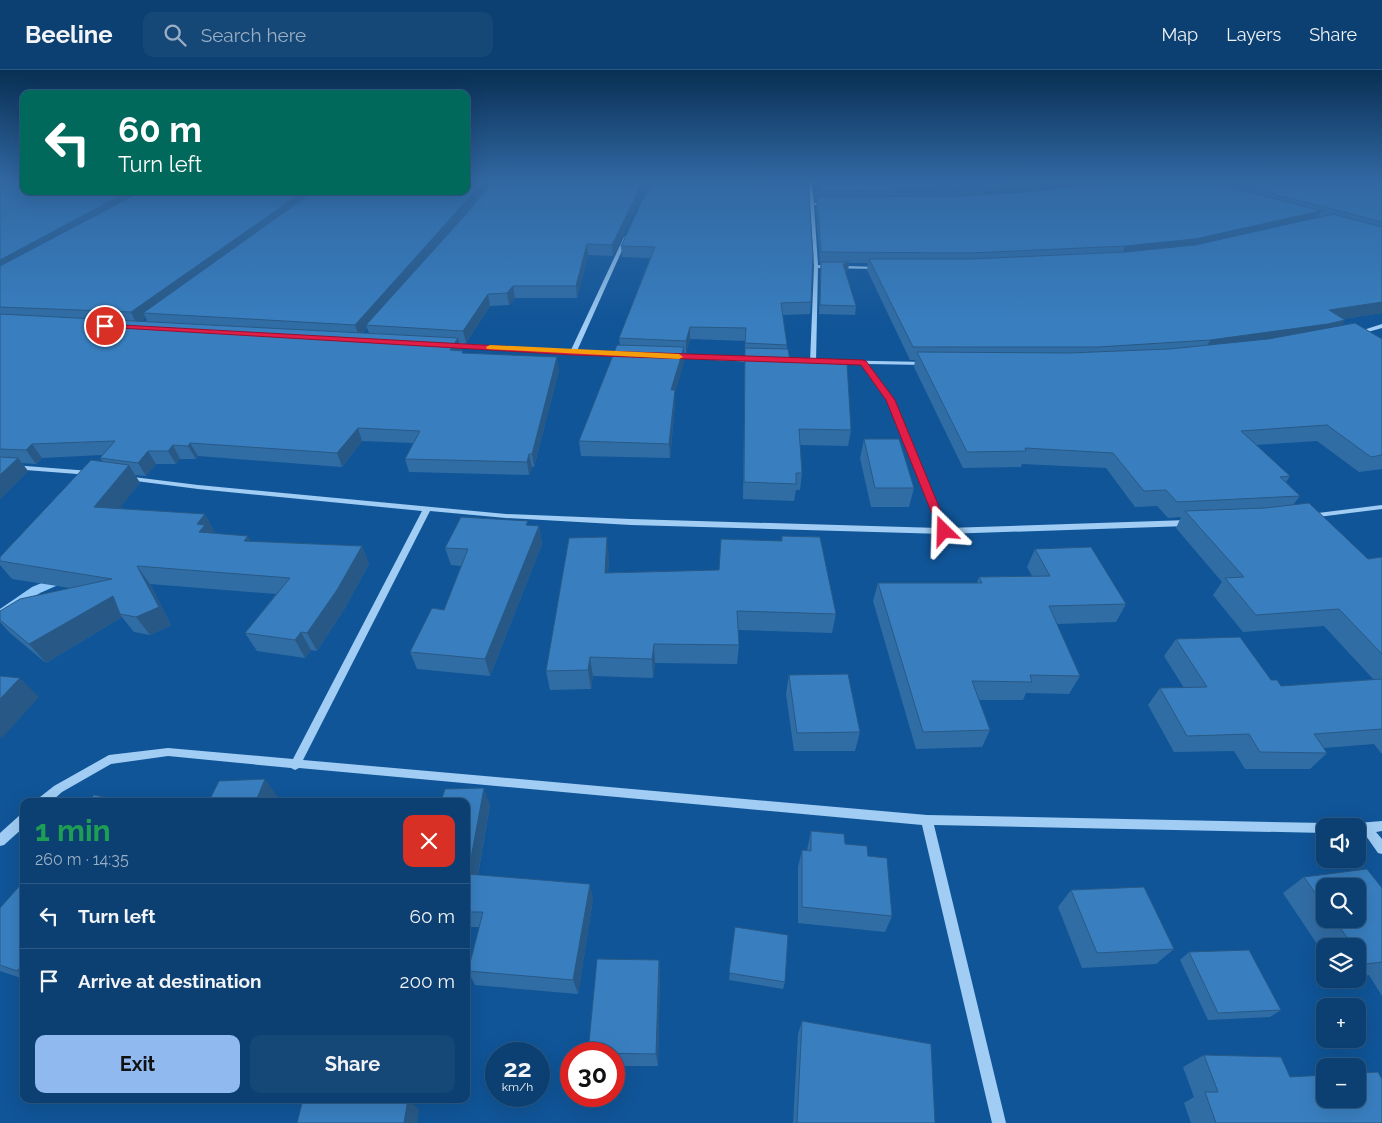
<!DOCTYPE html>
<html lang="en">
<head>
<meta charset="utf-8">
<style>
  body { margin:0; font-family:Raleway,sans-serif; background:#154777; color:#f1f3f6; height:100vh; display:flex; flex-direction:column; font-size:19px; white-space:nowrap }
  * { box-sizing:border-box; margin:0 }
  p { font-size:16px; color:#9aafc4 }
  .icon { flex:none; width:28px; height:28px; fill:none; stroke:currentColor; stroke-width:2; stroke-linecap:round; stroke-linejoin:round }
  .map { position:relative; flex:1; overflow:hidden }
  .drawer { position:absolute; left:20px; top:728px; width:450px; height:305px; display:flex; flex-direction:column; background:#0c4072; border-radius:10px; box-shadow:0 5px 20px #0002,0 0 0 1px #2c5984 }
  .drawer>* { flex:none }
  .guide { position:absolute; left:20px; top:20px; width:450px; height:105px; border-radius:10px; box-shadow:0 5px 20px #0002,0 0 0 1px #2c5984; background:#00695c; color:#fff; overflow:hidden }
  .fabs { position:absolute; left:1316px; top:748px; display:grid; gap:10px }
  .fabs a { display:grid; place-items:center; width:50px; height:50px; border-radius:10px; background:#0c4072; box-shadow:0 5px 20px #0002,0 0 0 1px #2c5984; font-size:25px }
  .speed { position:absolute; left:485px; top:972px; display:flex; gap:10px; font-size:25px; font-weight:700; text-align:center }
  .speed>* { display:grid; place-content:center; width:65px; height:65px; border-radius:50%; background:#0c4072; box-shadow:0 5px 20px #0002,0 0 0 1px #2c5984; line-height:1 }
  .speed small { font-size:12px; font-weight:400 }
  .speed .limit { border:8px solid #d22; background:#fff; color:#111 }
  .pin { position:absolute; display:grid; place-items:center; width:42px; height:42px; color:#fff; margin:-21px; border:2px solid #fff; border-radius:50%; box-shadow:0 1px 5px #0007 }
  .me { position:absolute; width:55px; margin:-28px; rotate:338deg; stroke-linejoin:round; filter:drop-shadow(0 0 4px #0008) }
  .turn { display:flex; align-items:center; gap:18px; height:105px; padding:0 15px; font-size:22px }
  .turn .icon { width:65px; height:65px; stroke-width:2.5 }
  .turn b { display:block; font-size:35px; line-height:42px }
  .round { display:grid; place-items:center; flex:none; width:52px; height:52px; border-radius:10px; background:#154777 }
  .overview { display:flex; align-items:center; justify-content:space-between; height:85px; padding:0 15px }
  h1 { font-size:30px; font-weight:700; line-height:38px; color:#1e9e55 }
  .button { display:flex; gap:10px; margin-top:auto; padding:10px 15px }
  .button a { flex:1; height:58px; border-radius:10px; background:#90b9f0; color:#111; font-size:20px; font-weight:700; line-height:58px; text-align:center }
  .button a+a { background:#154777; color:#f1f3f6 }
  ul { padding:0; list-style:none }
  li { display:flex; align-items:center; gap:15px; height:65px; padding:0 15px; border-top:1px solid #2c5984 }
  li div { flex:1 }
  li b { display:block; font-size:19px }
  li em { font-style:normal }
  header { display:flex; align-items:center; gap:30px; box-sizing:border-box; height:70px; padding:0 25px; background:#0c4072; border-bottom:1px solid #2c5984 }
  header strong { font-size:24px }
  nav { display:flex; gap:28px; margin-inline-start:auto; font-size:18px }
  .search { width:350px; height:45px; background:#154777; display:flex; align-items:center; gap:12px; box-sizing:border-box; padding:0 18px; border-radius:10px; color:#9aafc4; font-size:19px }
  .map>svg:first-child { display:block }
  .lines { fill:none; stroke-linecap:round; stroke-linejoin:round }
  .stream { fill:#92c9f8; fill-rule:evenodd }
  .minor { fill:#a1cdf4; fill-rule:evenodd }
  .wall { fill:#316da5; fill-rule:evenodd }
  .shaded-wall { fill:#285986 }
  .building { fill:#397fc0; stroke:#285986 }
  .route { fill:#e11d48; stroke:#92132f }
  .slow { fill:#f59e0b }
</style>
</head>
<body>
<header>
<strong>Beeline</strong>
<div class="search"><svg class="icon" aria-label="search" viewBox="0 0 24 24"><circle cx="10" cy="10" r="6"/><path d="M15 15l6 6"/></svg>Search here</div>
<nav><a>Map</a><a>Layers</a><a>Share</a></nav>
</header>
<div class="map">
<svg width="1382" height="1053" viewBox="0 0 1382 1053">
  <rect width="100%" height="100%" fill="#105598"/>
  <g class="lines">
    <path class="stream" d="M61 505 66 509 65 512 40 523 0 549V539L32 517Z"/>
    <path class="minor" d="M808 110H812L814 133H829L831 134 829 135H814L818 195 878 197 880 198 878 199 818 198 816 292 813 294 810 292 814 196Z
      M626 166 628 167 577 281 624 283 627 285 626 286 573 285 450 277 447 275 450 273 571 280 624 167Z
      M1382 254V258L1357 265 1354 263Z
      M674 285 756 288 759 290 756 292 672 288 671 287Z
      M822 290 928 292 929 293 926 295 867 294 893 330 947 458 1188 450 1192 453 1188 456 944 464 631 455 506 448 430 441 303 690 927 745 1325 753 1329 754 1330 756H1325V763L934 755 1006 1053H992L922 755 299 698 295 700 291 698 168 686 111 694 62 722 52 731H39L40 727 54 716 109 685 168 678 293 689 422 441 198 419 128 410 124 408 125 406 198 415 506 444 631 449 939 458 887 330 861 294 820 293V291Z
      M0 394 90 401 94 403 90 405 0 398Z
      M1382 435V439L1310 448 1306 446 1310 444Z
      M24 744V757L4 775 0 776V763L20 745Z
      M1382 751V761L1376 762 1382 769V784L1378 783 1364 763H1358V756H1353L1358 753Z"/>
  </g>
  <path class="wall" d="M0 110 24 121 649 110 613 186 588 185 577 228H515L509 235 490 236 466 273H459L461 280 460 281H463V283L559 300 534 397H532L529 405 409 402 405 389 413 373 362 371 342 397 198 386 196 389H180L176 394H156L146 406 135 405 140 413 119 438 215 462 214 464 251 471 362 476 369 494 345 538 317 581 311 580 305 588 257 581 245 563 276 524 150 514 171 555 150 565 134 562 122 547 46 593 10 563 0 552V541L70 518 12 509 0 495V487L103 392 100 388 102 385 42 388 36 394 22 393 28 401 0 429ZM480 126 467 143 441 172ZM146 248 147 251H141ZM367 258 369 263H363Z
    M652 110 811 232 810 244 783 245 787 275V279L790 290 851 360 848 376 800 375 802 403 800 420H796L794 431 743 429 745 271 690 269 686 283H684V291L675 322V334L670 388 581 386 579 371 620 275 619 268 650 188 622 187 621 176Z
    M813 110H1382V243L1343 249 1342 256 1382 269V399L1359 402 1317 371 1256 375 1290 406 1286 412 1300 426 1293 435 1368 489 1382 487V683H1381L1374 674 1324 678 1327 683 1310 699H1245L1234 681 1174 682 1148 635 1160 618H1184L1164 586 1176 569 1271 610 1281 616 1374 610 1324 556 1243 562 1213 525 1222 512 1176 458 1181 447 1168 448 1157 436 1135 437 1106 398 1022 394 1021 397 963 398 914 297 915 290H910L867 200 868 193H849L848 200 845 201 856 236 855 245 819 244 821 193H820L816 137 817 131H816L814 110Z
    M864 369 914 418 909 437H871L860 388Z
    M529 456H539L542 474 490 606 417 599 410 582 444 540 461 496 451 495 445 478Z
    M782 466 836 544 832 563 738 560 739 575 737 594 655 593 653 608 593 606 591 619 550 620 546 601 609 486 608 503 719 500 781 471Z
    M1035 479 1126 534 1116 552 1057 554 1080 606 1069 624 1026 623 1023 630H979L990 660 982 677 916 679 873 531 878 513H977L979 507 1032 506 1027 497Z
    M789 605 860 662 855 681H794L786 624Z
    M466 731 490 735 478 805 593 829 578 924 475 915 468 901 479 857H466Z
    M811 761 845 774 868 786 892 846 885 862 798 853V797L802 780H807Z
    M1304 807 1382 818V926L1369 905 1358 907V876H1325V886L1283 823ZM1325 816 1358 849H1325Z
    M24 811V909L0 901V838Z
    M1071 820 1174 879 1156 894 1082 898 1058 837Z
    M735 857 785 912 783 919 729 910Z
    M1189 882 1281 940 1270 947 1208 950 1180 890Z
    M659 890 660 904 658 996H614V984H588Z
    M802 951 935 1053H793L798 964Z
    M1204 985 1290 1007 1382 1053H1191L1184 1033 1194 1027 1183 997Z"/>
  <path class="shaded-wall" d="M485 110H495L369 255H366L367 258 359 267 355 255Z
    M644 110H649L613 186 612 175Z
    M1076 110H1132L983 129 985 119Z
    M129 121H152L0 205V190Z
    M304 121H321L143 243 146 248 137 254 131 242Z
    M1321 141 1315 152 1190 180 1121 187 1125 176Z
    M587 174 588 185 577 228 576 216Z
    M849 192 848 200 842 202 843 194Z
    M513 216 515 228 509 235 507 223Z
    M488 224 490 236 466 273 463 261Z
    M1382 232V243L1322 252 1329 240Z
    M1345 250 1338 262 1204 282 1210 270Z
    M690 257V269L686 283V271Z
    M458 268 461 280 453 293 450 280Z
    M684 277V291L675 322V334L670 388 669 374 671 320Z
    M557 287 559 300 534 397 532 384Z
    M358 358 362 371 342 397 337 383Z
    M190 373 198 386 196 389 188 376Z
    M32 374 42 388 36 394 26 380Z
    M173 375 180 389 176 394 168 381Z
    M148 381 156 394 146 406 138 393Z
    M529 384 532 397 529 405 527 392Z
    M18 388 28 401 0 429V405Z
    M129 395 140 413 106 455 94 437Z
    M205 444 215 462 212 466 199 462 197 454Z
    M539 456 542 474 490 606 485 589Z
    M248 466 258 484 244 471Z
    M607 467 609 486 607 522 605 503Z
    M362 476 369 494 345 538 317 581 307 563Z
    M137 496 150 514 171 555 150 565 136 547Z
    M113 526 120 544 122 547 46 593 29 574Z
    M301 562 311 580 305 588 295 570Z
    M654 574 655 593 653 608 652 589Z
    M590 587 593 606 591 619 588 600Z
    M20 608 39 627 2 668 0 666V629Z
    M265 709 278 727 276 731H256Z
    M484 718 490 735 475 820 468 804Z
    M590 814 593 829 578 924 573 910Z
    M659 890 660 904 658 996 656 984Z
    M24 893V905L17 901Z
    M352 1029H368L366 1043 352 1033Z
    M408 1029 419 1039 417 1053H404Z"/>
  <path class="building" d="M0 110H24V121H129L0 190Z
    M466 110H485L355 255 143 243 314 121H466Z
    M494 110H644L612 175 587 174 576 216H513L507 223 488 224 463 261 366 255 467 143Z
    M652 110H808L813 185 811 232 781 233 787 275 745 273 746 258 690 257 686 271 619 268 655 177 621 176Z
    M816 110H1076L1055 113 985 119 817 121Z
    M1120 110H1204L1321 141 1195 169 1125 176 971 183 821 182 817 127 957 126 1028 122Z
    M1221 110H1382V152Z
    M142 121H304L131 242 0 237V196Z
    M1333 144 1382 157V232L1329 240 1345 250 1328 254 1210 270 1098 277H913L869 189H971L1125 182 1195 175Z
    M821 192H849L843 194 856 236 820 235Z
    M0 244 458 268 450 280 463 281 462 283 557 287 532 384H529L527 392 405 389 420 361 358 358 337 383 190 373 188 376 173 375 168 381H148L138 393 100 388 115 371 32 374 26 380 0 379Z
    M1355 253 1382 269V385L1371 387 1327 355 1241 361 1290 406 1280 407 1300 426 1177 432 1166 420 1144 421 1113 383 1025 378 1026 381 967 382 917 282 1069 283 1169 279 1268 269Z
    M617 275 684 277 671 320H675L669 374 579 371Z
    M745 278 788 279 790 290 847 293 851 360 799 359 802 403H796V414L744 412Z
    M864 369H899L914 418H875Z
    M0 387 18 388 0 405Z
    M91 390 129 395 94 437 205 444 197 454 205 455 199 462 248 466 244 471 362 476 337 520 307 563 301 562 295 570 245 563 290 508 137 496 159 537 136 547 120 544 113 526 29 574 0 550V541L20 529 112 509 0 491V487Z
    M1309 433 1368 489 1382 487V584L1339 539 1256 545 1225 508 1244 507 1185 441 1265 438Z
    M461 447 528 451 526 455 539 456 485 589 410 582 432 538 444 540 468 479 445 478Z
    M782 466 820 467 836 544 737 541 739 575 654 574 652 589 590 587 588 600 546 601 569 468 607 467 605 503 719 500 721 469 782 471Z
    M1091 477 1126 534 1049 536 1080 606 1030 605 1032 612 972 611 990 660 923 662 878 513H982L979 507 1050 506 1035 479Z
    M1240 567 1271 610H1277L1281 616 1382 609V659L1314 664 1327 683 1260 682 1249 664 1187 666 1160 618 1207 617 1176 569Z
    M848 604 860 662 797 663 789 605Z
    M0 606 20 608 0 629Z
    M265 709 256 731H209L219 711Z
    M484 718 468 804 590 814 573 910 468 901 483 842H466V731H441L445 719Z
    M94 725 123 731H88Z
    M352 729 351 731H293Z
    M811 761 844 764 845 774 867 776 868 786 887 788 892 846 802 837V780L811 781Z
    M1367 799 1382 818V892L1366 894 1358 883V876H1353L1334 849H1358V816H1325V837L1304 807Z
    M24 811V893L17 901 0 895V838Z
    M1144 817 1174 879 1097 883 1071 820Z
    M735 857 788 865 785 912 729 903Z
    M1249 880 1281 940 1218 943 1189 882Z
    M597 889 659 890 656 984 588 983Z
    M802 951 931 974 935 1053H797Z
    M1204 985 1281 987 1290 1007 1325 1005V1029H1358V1003L1378 1002 1382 1009V1053H1216L1205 1022H1218Z
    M303 1029H352V1033L408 1029 404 1053H297Z"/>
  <linearGradient id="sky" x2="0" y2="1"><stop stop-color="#092f54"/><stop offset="0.43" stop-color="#3168a2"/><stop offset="1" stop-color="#3168a2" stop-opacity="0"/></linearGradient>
  <rect width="1382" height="257" fill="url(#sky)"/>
  <path class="route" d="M105 254 573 280 863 290 866 291 895 330 949 461 944 464 939 461 886 330 861 295 573 285 103 257V254Z"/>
  <path class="slow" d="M490 275 679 284 683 287 679 289 487 279 486 277Z"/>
</svg>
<div class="fabs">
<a><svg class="icon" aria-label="sound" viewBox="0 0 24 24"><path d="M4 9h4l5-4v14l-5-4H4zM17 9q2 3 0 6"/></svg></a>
<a><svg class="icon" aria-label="search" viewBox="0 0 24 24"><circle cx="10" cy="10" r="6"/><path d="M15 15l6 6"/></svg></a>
<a><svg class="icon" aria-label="layers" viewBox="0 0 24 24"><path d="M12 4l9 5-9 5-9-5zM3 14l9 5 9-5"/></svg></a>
<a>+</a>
<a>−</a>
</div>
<div class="speed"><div>22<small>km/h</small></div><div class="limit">30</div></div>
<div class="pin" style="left:105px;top:256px;background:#d93025"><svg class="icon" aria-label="arrive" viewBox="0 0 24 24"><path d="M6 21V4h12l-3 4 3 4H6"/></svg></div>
<svg class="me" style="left:944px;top:461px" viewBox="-20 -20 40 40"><path d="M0-17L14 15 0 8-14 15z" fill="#e11d48" stroke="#fff" stroke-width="4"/></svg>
<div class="guide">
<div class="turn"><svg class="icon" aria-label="left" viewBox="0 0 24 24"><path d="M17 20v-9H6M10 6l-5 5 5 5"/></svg><div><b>60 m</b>Turn left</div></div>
</div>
<section class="drawer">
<div class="overview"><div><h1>1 min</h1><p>260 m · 14:35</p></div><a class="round" style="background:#d93025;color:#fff"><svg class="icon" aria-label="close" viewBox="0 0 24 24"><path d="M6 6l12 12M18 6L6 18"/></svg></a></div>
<ul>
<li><svg class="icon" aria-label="left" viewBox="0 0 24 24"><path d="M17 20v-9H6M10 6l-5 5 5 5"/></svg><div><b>Turn left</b></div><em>60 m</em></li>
<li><svg class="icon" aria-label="arrive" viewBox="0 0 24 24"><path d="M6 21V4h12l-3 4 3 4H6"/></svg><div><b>Arrive at destination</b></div><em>200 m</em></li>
</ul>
<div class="button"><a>Exit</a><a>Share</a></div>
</section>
</div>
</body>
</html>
